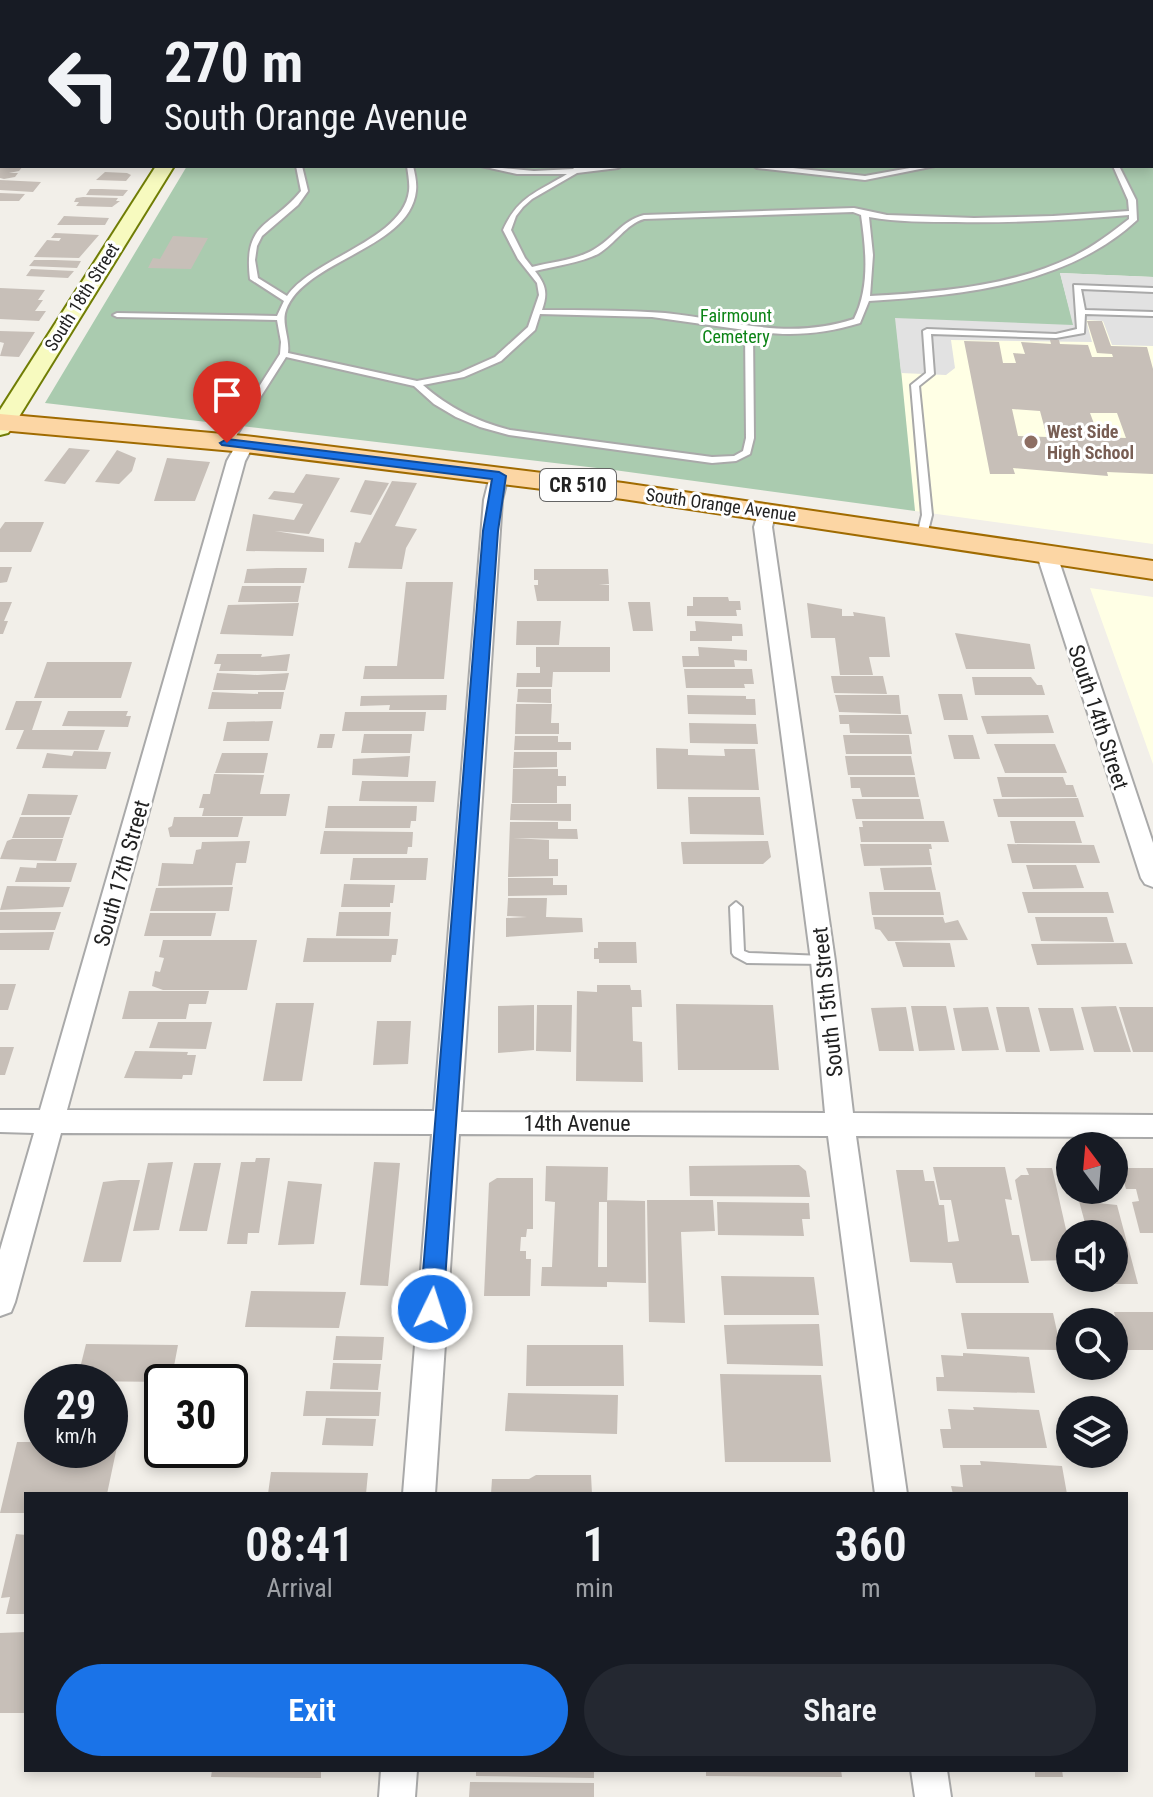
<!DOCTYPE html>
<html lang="en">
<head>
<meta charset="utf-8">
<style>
  body { margin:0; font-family:"Roboto Condensed",sans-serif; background:#242831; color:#f1f3f6; height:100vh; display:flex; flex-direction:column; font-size:30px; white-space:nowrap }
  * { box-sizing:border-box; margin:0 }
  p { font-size:26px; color:#9ea1a6 }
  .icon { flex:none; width:44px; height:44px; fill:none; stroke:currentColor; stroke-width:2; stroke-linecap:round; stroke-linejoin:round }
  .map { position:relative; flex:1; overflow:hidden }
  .panel { position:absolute; left:24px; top:1492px; width:1104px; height:280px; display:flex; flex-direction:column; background:#171b24; border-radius:0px; box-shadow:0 4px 12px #0003 }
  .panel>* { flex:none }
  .banner { position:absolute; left:0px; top:0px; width:1154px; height:168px; box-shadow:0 4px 12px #0003; background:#171b24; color:#f1f3f6; overflow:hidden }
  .needle { width:52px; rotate:344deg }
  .tools { position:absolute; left:1056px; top:1132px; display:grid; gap:16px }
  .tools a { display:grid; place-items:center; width:72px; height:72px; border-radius:50%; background:#171b24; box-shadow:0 4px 12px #0003; font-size:40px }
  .speed { position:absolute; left:24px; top:1364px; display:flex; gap:16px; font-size:40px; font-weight:700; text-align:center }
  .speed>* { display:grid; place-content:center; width:104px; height:104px; border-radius:50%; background:#171b24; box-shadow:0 4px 12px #0003; line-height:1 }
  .speed small { font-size:20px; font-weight:400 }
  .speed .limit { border:4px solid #111; border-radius:12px; background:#fff; color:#111 }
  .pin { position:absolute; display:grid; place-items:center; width:68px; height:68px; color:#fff; margin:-82px -34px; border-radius:50% 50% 50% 0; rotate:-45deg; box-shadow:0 0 8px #0007 }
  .pin .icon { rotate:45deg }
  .me { position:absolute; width:88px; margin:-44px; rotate:4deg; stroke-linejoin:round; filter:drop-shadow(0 0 6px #0008) }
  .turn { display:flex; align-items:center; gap:28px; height:168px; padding:0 32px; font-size:36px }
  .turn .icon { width:104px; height:104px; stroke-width:2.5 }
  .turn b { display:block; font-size:56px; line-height:68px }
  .eta { display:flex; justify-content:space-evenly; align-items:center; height:136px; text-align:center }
  .eta b { font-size:48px; font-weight:600; line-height:56px }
  .button { display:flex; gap:16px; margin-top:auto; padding:16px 32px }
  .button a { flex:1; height:92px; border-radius:48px; background:#1a73e8; color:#fff; font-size:32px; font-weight:600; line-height:92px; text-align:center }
  .button a+a { background:#242831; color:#f1f3f6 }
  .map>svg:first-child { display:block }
  .education { fill:#ffffe5 }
  .cemetery { fill:#aacbaf }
  .parking { fill:#e2e2e2 }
  .building { fill:#c7bfb8; fill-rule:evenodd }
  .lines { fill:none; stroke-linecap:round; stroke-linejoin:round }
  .lane-casing { stroke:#a9a9a9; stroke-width:4 }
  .street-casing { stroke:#a9a9a9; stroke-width:4 }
  .secondary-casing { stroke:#707d05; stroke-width:4 }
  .primary-casing { stroke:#a06b00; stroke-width:4 }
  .lane { fill:#fff; fill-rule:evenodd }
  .street { fill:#fff; fill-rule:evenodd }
  .secondary { fill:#f7fabf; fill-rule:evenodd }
  .primary { fill:#fcd6a4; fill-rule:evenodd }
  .route { fill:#1a73e8; stroke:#114b97; stroke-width:2 }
  .education-dot { fill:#8d6e63; stroke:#fff; stroke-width:3 }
  .labels { text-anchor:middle; stroke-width:6; stroke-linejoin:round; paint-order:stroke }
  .far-street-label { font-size:18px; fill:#222; stroke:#fff }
  .far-park-label { font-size:18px; fill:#0c8416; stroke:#fff }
  .far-education-label { font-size:18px; font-weight:bold; fill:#785e54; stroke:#fff; text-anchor:start }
  .shield { fill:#fff; stroke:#646464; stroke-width:2 }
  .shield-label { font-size:20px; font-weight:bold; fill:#222 }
  .street-label { font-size:22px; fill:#222; stroke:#fff }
</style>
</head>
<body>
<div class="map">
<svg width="1153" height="1797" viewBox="0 0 1153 1797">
  <rect width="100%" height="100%" fill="#f2efe9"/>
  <path class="education" d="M1153 277V544L915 511 895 318Z
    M1090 588 1153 597V764Z"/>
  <path class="cemetery" d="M287 0H1153V277L1060 273 1074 326 896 319 915 511 614 470 45 403 187 166H1152V2Z"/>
  <path class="parking" d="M1060 273 1153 277V346L1112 345 1103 321 1086 320 1092 342 951 340 955 368 946 375 901 373 895 318 1073 325Z"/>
  <path class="building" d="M0 166H23L19 171 9 173H18L15 177 4 179 0 178Z
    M105 172 127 173 131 175 126 181 96 180Z
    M0 180 41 182 33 192 0 190Z
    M90 189H102L128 190 123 196 86 195Z
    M0 193 25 194 19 201H0Z
    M83 197 118 198 116 201H120L112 207 76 206 79 202H74L76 198Z
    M64 216 109 218 105 225H57Z
    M55 233 99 235 79 258 34 257 47 240 59 241 61 238H51Z
    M173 236 208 238 191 269 148 268 153 258 160 259Z
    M34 260H55L81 261 77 268 29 266Z
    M31 269 74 271 68 278 26 276Z
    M0 288 45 290 38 300H43L35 311H46L39 321 0 319Z
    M1087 321H1102L1111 346 1147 347 1153 369V474L1107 472 1108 476 1013 468 1015 474H990L964 341 999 342 1003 363H1016L1013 353 1025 354 1021 342 1051 344 1050 340H1059L1060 344 1088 345 1092 357H1113L1112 354 1097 353ZM1012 409 1040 411 1047 437 1018 436ZM1090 413H1117L1126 438 1099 437Z
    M0 331 35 332 19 357 0 356 4 343 0 342Z
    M69 448 90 450 65 484 44 481Z
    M117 450 136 458 132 471 119 484 95 482Z
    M167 458 210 462 195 501H154Z
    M306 474 340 478 309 534 275 531 324 539V552L246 551 253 514 294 520 303 504 268 499 274 491 294 493Z
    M365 480 389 483 371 515 350 512Z
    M392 481 417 483 395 526 417 529 406 548 402 569 348 568 355 542 360 543Z
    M5 522H44L31 552H0V529Z
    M0 567H12L7 582 0 583Z
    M277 568H307L304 583H244L247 569Z
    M534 569H608L609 584 599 585H609V601H537L534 585H538V580H534Z
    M406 582H453L444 679H363L365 666H397Z
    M242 586H301L298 602H238Z
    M693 597H728L729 601H740L741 610H736L737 616H687V606H693Z
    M0 602H12L4 621H8L3 634H0Z
    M628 602H650L653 631H633Z
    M299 603 293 636 220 634 228 605Z
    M807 603 842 609V616H854L853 612 885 617 890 657H869L873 675H840L835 638H811Z
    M517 621H561L559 645H516Z
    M695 621 742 624 743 636H732V641H690V631H696Z
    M955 633 1030 644 1035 669H966Z
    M536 647H610V672H553L552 687H516L517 673H540V667H536Z
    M698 647 747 650V661L734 660 735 667H683L682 656H699Z
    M217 654H262L261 657 290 654 287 671H219L221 664H214Z
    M47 662H132L121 698H34Z
    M684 669H752L754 684H744L745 688H686Z
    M217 673 257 675 289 673 285 690H213Z
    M831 676H883L887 694 834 693Z
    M972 677H1031L1037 685H1042L1045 695H975Z
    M518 689H551V703L517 702Z
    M212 692 258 694V692H284L281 709H208Z
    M938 694H962L968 720H944Z
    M447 695 446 710H389L390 705 360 706 361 696Z
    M687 695 746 696V699H755L756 715 688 714Z
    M835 695H899L901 714 839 712Z
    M16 701H42L32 730H105L98 750 16 749 24 730H5Z
    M516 704H552L551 723H559V734H515Z
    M68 711H128L126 716H131L128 727 62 726Z
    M345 712H426L424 731H342Z
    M839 715H908L912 734 850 733 849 724H840Z
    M1048 715 1054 733 987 734 981 716Z
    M273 721 269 741H223L227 722Z
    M689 723 756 724 758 744 690 743Z
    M320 734H335L332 748H317Z
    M364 734H412L410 753H361Z
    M843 735H909L912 754H846Z
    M948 735H973L980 759H954Z
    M515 736H558V742H571V750H514Z
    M994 744H1055L1067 773H1005Z
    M656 748 688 749V755L725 756 724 749H755L759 790 657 789Z
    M74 751 111 752 106 769 42 768 47 753 72 756Z
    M514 752H557V767L513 768Z
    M222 753H268L264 773H215Z
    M410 756 408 777 352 775 353 759Z
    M845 756H911L915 775H848Z
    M513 769H558V776H566V786H557V803H512Z
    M214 774 264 775 260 794H290L286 816H202L204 808H199L203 794H210Z
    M850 777H915L919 797H862L860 788H851Z
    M997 777H1063L1066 785H1073L1077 797H1002Z
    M362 781H436L434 802 359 801Z
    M28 794 78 795 71 815H21Z
    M688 797H760L764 835 690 834Z
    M1078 798 1084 817H998L993 799Z
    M852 799H920L924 819H856Z
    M511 804H571V821L510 820Z
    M328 806H417L416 821H411L410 828H325Z
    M20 817H70L63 838H12Z
    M174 817H243L238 837H170L168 828 172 826Z
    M862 821H944L949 842H861L859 827H863Z
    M1010 821H1075L1082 843H1015Z
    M510 822H558V829H577L578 839 513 838 549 840V859H558V876L508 877Z
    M324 831 413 832 412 847H408L407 854H320Z
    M12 839H63L56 861 0 859 7 841Z
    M250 841 246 863H236L232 885 158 886 162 863 193 864 196 850 201 849 202 842Z
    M768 841 771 857 763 864H683L681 842Z
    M860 844H931L932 849H929L932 865 864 866Z
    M1007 844 1094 845 1100 863H1012Z
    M353 858H428L426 880H350Z
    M37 863H77L71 882H15L20 867 36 868Z
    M1026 865H1076L1084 888 1033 889Z
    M931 867 936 890H884L880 868Z
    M508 878H553V885H567V895L508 896Z
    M344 884 395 885 393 903H390V907H341Z
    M7 886 70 887 63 907 0 910Z
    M233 887 229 911H150L156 888Z
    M869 892H940L944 915H872Z
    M1022 892H1108L1114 913H1028Z
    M508 898H547L546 917 582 918 583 932 506 937V918L527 917 507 916Z
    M0 912H61L55 930H0Z
    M339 912H391L389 936H336Z
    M150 913H216L211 936H144Z
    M873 917H943L945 923 958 920 968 940 888 941 880 930 875 929Z
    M1035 917H1107L1114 942 1041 941Z
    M54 932 49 950H0V933Z
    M307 938 398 939 396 955H392L391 962H303Z
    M163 940H257L247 990H163L152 986 155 971 160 972 164 958 159 957Z
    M598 942H636L637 963H599V959H594V948H598Z
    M895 942 950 943 955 967H903Z
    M1126 943 1133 964 1037 965 1031 944Z
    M0 984H16L8 1010H0Z
    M597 985H630L631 990H641L642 1007H632L633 1041 642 1042 643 1082 576 1081 577 991 597 992Z
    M129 991H209L206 1004H189L186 1019H122Z
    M276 1003H314L302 1081H263Z
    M676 1004 773 1005 779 1070H678Z
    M534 1005V1050L498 1053V1006Z
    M537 1005H572L571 1052 536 1051Z
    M911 1006H946L955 1050 919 1051Z
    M1116 1006 1131 1052H1094L1081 1007Z
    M906 1007 914 1051H879L871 1008Z
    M988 1007 999 1050 962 1051 953 1008Z
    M996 1007H1029L1040 1052H1006Z
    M1119 1007H1153V1052H1133Z
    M1038 1008H1073L1084 1050 1050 1051Z
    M377 1021H411L408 1064 373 1065Z
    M158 1022H212L206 1049 149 1048Z
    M0 1047H14L5 1075H0Z
    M135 1051 188 1052 187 1055H196L192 1075H183L182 1079 124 1078Z
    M256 1158H270L259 1233H248L247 1244H227L241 1162H255Z
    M173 1162 159 1230 133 1231 148 1163Z
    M374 1162 400 1163 388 1286 360 1285Z
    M194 1163H221L207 1231H179Z
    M799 1165 806 1171 810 1197 690 1196 689 1166Z
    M546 1166 608 1167 607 1202H599L598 1267H607V1200L645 1201 646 1283 607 1282V1287L541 1286 542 1267H552L555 1202 545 1201Z
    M933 1167H1005L1012 1200 1005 1199 1012 1235H1019L1029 1283H956L952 1263 910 1262 896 1170H923L925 1181H934L939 1205H944L948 1242 959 1241 951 1200H940Z
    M1026 1168H1052L1070 1247V1260L1031 1261 1015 1180 1021 1175H1029Z
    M1120 1168H1153V1233H1140L1132 1202 1139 1201 1136 1189H1126Z
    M497 1178H533V1229H527L526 1237H521L520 1251H526V1259H531L530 1296H484L489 1183Z
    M120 1180H140L121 1262H83L103 1182Z
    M288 1181 322 1184 314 1244 278 1245Z
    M647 1200H713L715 1231 681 1232 685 1323 649 1322Z
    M1079 1201 1117 1205 1138 1284H1100L1099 1278H1114V1234H1088Z
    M717 1202 809 1203 810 1219H802L804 1236 718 1235Z
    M721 1276 814 1277 819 1315H724Z
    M251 1291 346 1292 339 1328 245 1327Z
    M1114 1312H1153V1350H1123Z
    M961 1313H1053L1061 1350 967 1349Z
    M819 1324 823 1366 727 1364 724 1325Z
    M336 1336 384 1337 382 1360H333Z
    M86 1344 178 1345 171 1382 72 1381 76 1365 81 1364Z
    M527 1345H623L624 1386H526Z
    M963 1353 1029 1357 1035 1393 937 1391 936 1377H944L941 1355 963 1356Z
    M333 1363 381 1364 378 1390 330 1389Z
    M720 1374 821 1375 831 1462H725Z
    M306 1391 381 1392 379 1416H303Z
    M508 1393 618 1395 617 1434 505 1431Z
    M973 1407 1039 1410 1047 1448H943L940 1429H951L948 1409 974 1410Z
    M326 1418 376 1419 373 1446 322 1445Z
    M17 1442H42V1450H110V1442H118L107 1494H26V1513H0Z
    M980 1461 1062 1466 1067 1494H953L951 1486 963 1487 960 1465H981Z
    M271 1472 368 1473 366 1494H268Z
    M536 1475H591L592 1494H491L492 1479H529Z
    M16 1534 26 1535V1614H6L10 1597 1 1598Z
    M26 1632V1713H0V1633Z
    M212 1770H321V1778L211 1777Z
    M476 1770H594V1778L476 1776Z
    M706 1770H841L842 1777 706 1776Z
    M1035 1770H1062L1063 1777H1035Z
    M470 1782 594 1783V1797H469Z"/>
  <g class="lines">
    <g class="lane-casing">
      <path id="lane" d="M391 0H397L398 2H392Z
        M475 0H481L483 2H477Z
        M563 0H569L570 2H564Z
        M687 0H693L694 2H688Z
        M810 0H816L818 2H812Z
        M1035 0H1041L1042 2H1036Z
        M1152 57H1153V61H1152Z
        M1152 111H1153V115H1152Z
        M296 166H302L308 191 298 205 262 236 257 246 255 260 258 278 287 296C313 258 403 240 409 191 410 183 408 174 407 166H413C415 174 417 183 416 191 410 249 304 260 286 310 281 323 290 338 288 353L417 381 459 373 495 357 528 327 539 295 537 283 518 259 503 230C518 196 538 192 567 174H517L481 166 534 171 573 169 576 166H583L582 168 621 166 618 168 577 173 532 199 523 207 516 216 511 230 525 258 532 267C551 262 576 260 593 250 613 239 621 221 644 215L854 208 887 215 974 218 1053 216 1129 211 1128 200 1113 166H1119L1136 200 1137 220C1066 286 961 295 869 301L860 323C824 334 790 337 753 331L754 438 750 454 736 461 712 463 509 435 480 427 456 417 434 404 414 386 286 357 230 445H224L223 443 280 354 281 342 277 320 117 317 113 315 117 313 277 316 284 301 250 279C243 221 271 228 301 191ZM853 212 861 215C866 250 870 287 854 319 787 341 732 320 665 313 624 310 583 310 542 310 548 293 546 285 535 271 555 266 580 263 598 254 615 244 626 224 644 219ZM1129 215V219C1111 233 1093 247 1072 257 1009 287 938 292 870 296L873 255 869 217C897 222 927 222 956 222 1014 223 1071 220 1129 215ZM540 314 652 317 745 330 746 438 743 451 734 456 712 457 510 430C476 421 449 408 423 385L464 377 501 361 535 330Z
        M754 166H775L865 176 921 166H935L865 180 757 168Z
        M1074 285 1153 288V292L1081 289 1085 310 1153 312V316L1085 314 1084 333 1056 338 931 334 934 374 919 386 932 515 927 535 922 538 919 537 917 535 922 515 911 385 926 373 923 331 927 329 1056 334 1077 329Z
        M736 902 742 907 744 951 749 953 823 956 827 958 829 961 827 964 747 963 734 956 732 953 730 907Z"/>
    </g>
    <g class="street-casing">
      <path id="street" d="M98 0H110L96 2Z
        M2 119V129L0 130V120Z
        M0 145H2V153H0Z
        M245 439 254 444 245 461 67 1110 434 1111 484 500 490 476 499 471 508 476 502 500 461 1112 825 1113 811 961 754 527 760 507H774L776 511 772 527 835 961 853 1113 1153 1115V1137L856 1136 907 1494H875L828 1136 459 1134 435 1494H403L432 1134 61 1133 15 1302 11 1312 0 1316V1250L34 1133 0 1132V1110H40L227 461 239 440Z
        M1047 549 1057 555 1153 843V887L1145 884 1141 878 1037 555Z
        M381 1770H417L415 1797H379Z
        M911 1770H947L951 1797H915Z"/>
    </g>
    <g class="secondary-casing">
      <path id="secondary" d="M156 166H174L12 428 8 433 0 435V410Z"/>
    </g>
    <g class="primary-casing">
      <path id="primary" d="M0 414 245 436 623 483 1153 561V579L623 499 245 452 0 430Z"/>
    </g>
    <use href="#lane" class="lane"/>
    <use href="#street" class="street"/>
    <use href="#secondary" class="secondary"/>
    <use href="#primary" class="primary"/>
  </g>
  <path class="route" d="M227 439 499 472 506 476 498 531 443 1309 440 1316 432 1319 424 1316 420 1309 483 531 492 479 222 445 220 443Z"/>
  <circle class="education-dot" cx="1031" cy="442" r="8"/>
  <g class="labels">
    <g class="far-street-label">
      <text transform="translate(82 297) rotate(-58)" y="6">South 18th Street</text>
      <text transform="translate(721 505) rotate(8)" y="6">South Orange Avenue</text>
    </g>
    <g class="far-park-label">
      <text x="736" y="322">Fairmount<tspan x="736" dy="21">Cemetery</tspan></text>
    </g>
    <g class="far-education-label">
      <text x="1047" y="438">West Side<tspan x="1047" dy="21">High School</tspan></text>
    </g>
    <rect class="shield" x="540" y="469" width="76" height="32" rx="6"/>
    <g class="shield-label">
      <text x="578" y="492">CR 510</text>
    </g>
    <g class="street-label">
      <text transform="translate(1099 717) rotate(72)" y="8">South 14th Street</text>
      <text transform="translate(121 873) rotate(-74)" y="8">South 17th Street</text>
      <text transform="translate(827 1002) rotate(-96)" y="8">South 15th Street</text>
      <text x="577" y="1131">14th Avenue</text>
    </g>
  </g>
</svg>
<div class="tools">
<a><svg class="needle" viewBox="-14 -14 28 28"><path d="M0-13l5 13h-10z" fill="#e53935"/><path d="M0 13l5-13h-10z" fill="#9ea1a6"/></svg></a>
<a><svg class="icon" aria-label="sound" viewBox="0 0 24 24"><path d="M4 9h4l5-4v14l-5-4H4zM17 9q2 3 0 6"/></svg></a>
<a><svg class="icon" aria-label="search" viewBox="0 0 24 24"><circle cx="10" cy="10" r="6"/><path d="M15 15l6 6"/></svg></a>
<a><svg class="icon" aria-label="layers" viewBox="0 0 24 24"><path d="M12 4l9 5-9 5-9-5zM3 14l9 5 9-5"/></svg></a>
</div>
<div class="speed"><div>29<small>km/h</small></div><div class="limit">30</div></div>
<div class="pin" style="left:227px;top:443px;background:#d93025"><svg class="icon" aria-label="arrive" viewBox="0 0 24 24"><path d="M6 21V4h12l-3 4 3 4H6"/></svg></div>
<svg class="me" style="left:432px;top:1309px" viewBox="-20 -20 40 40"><circle r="17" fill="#1a73e8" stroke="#fff" stroke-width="3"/><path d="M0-11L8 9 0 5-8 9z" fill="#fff"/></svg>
<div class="banner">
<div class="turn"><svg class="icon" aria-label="left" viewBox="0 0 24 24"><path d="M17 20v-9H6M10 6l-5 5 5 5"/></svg><div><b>270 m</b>South Orange Avenue</div></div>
</div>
<section class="panel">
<div class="eta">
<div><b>08:41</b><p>Arrival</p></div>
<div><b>1</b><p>min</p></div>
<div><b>360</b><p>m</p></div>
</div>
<div class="button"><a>Exit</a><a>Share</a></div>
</section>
</div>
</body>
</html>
